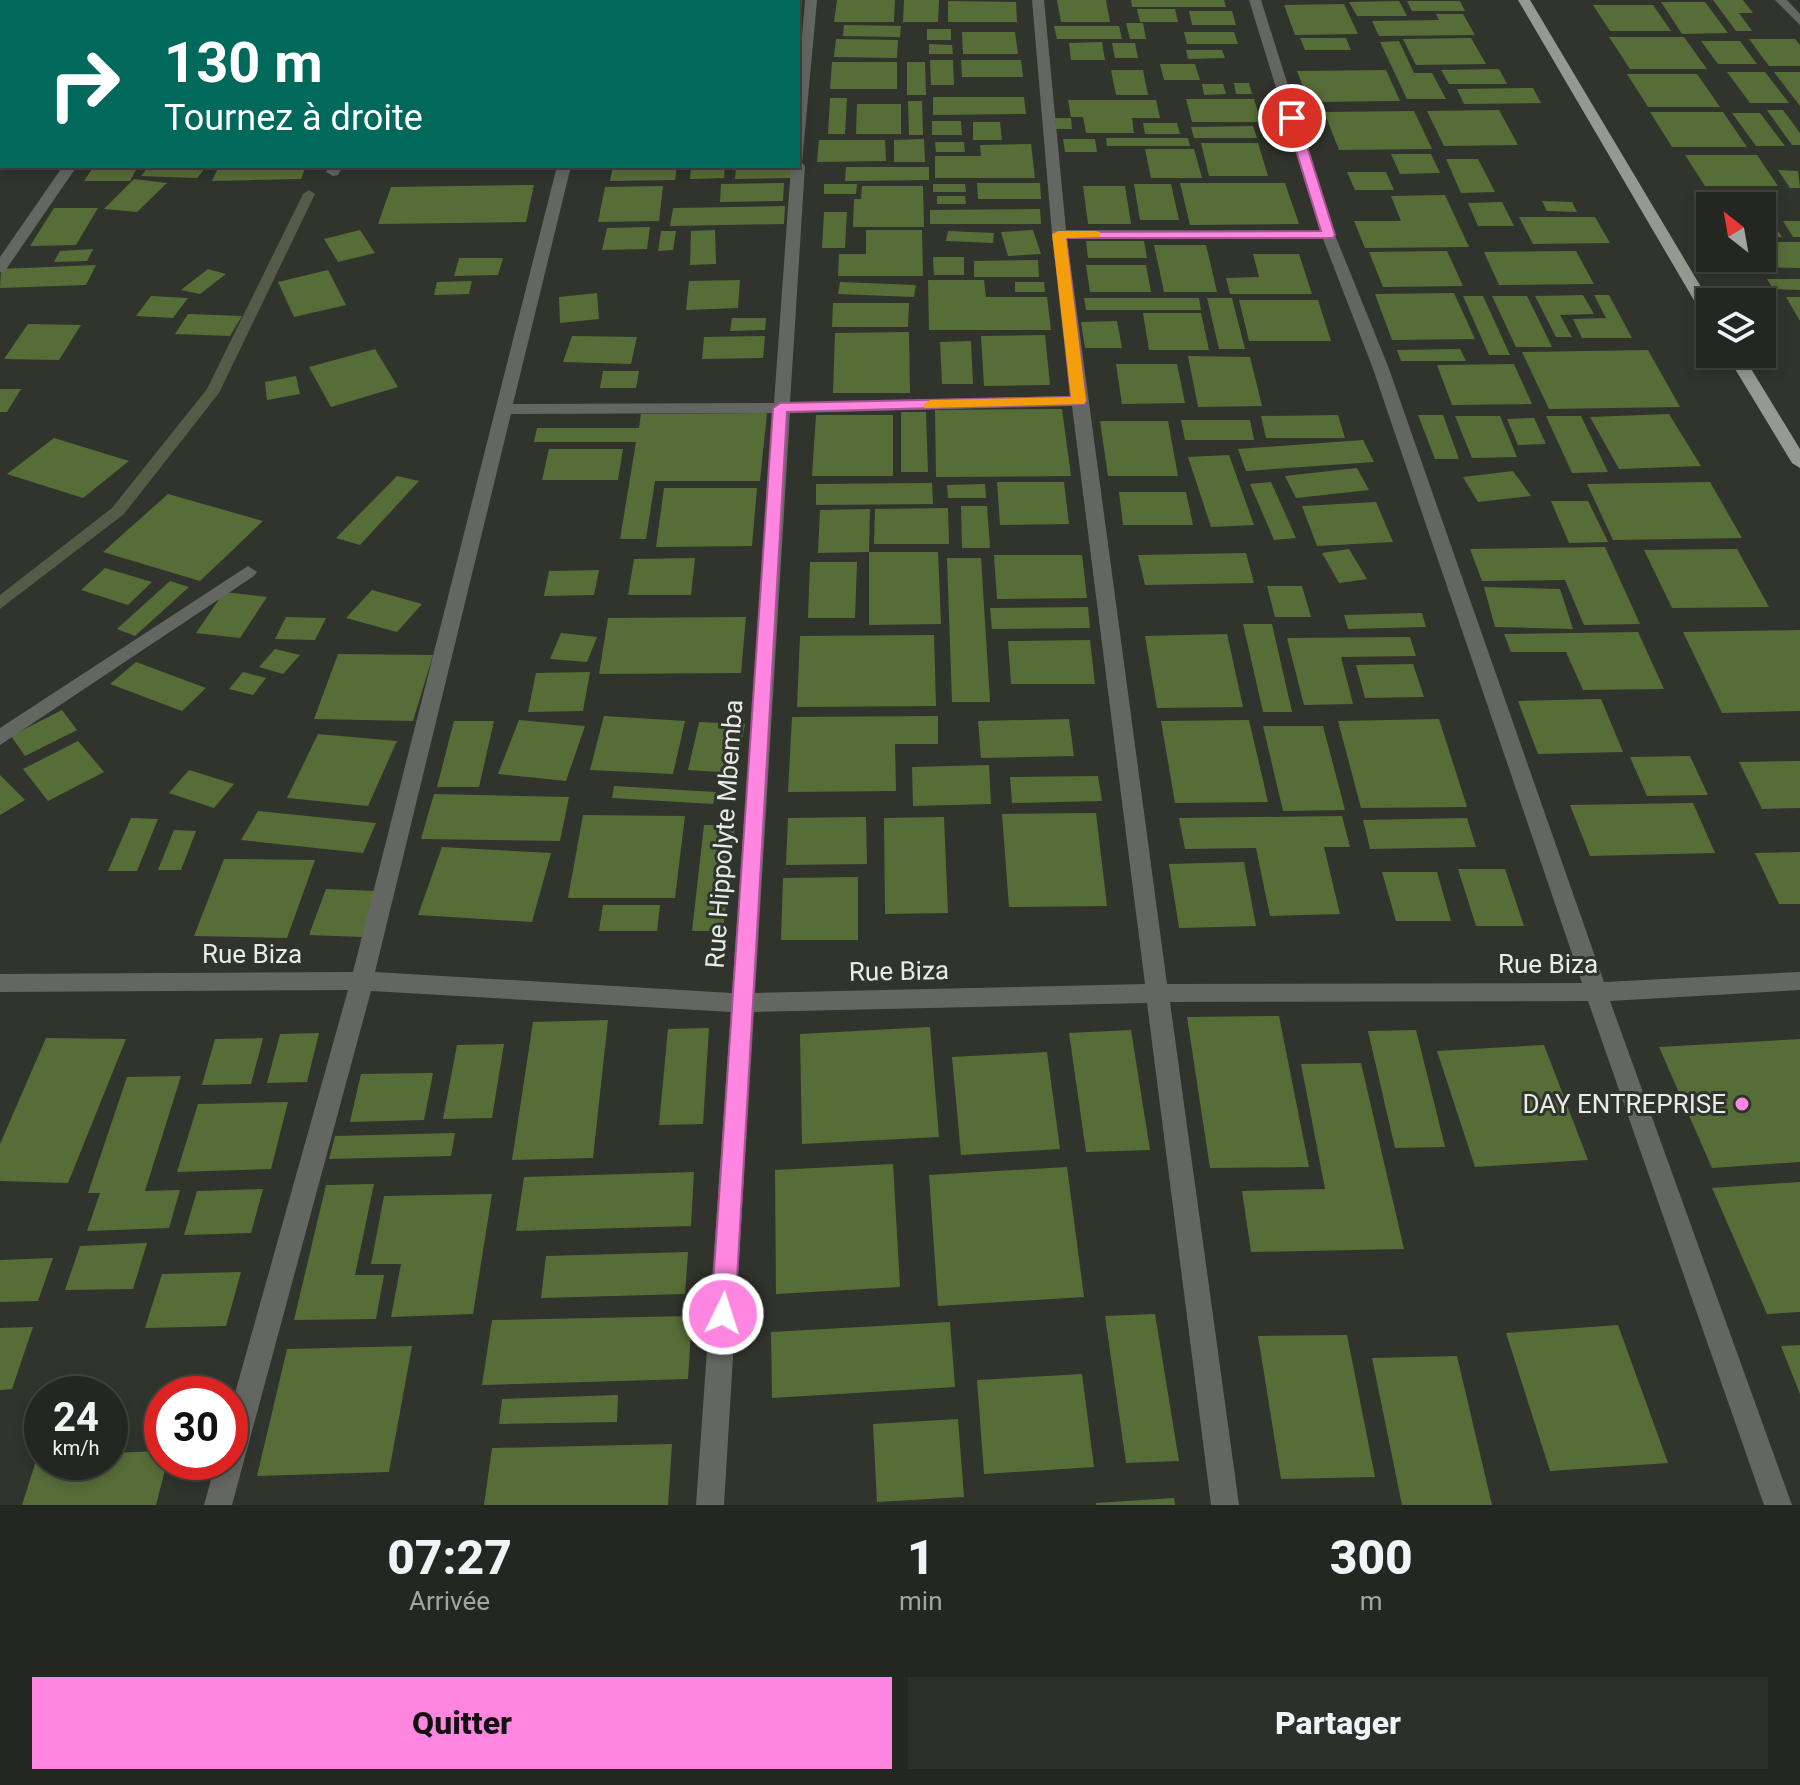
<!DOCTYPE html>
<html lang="fr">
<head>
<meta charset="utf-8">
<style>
  body { margin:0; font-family:Roboto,sans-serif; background:#2c2f2a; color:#f1f3f6; height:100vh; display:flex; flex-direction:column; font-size:30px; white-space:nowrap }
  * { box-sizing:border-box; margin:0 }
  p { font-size:26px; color:#a3a5a5 }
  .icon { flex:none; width:44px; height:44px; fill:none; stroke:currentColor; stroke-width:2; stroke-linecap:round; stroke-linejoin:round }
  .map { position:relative; height:1505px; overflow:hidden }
  .panel { display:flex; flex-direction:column; background:#242721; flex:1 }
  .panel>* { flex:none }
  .top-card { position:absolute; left:0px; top:0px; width:800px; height:168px; box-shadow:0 4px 12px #0003,0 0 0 2px #41443f; background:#00695c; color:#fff; overflow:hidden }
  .needle { width:52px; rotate:329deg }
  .buttons { position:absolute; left:1696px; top:192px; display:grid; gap:16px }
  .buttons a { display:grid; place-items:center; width:80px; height:80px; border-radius:0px; background:#242721; box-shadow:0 4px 12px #0003,0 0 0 2px #41443f; font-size:40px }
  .speed { position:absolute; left:24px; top:1376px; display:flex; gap:16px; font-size:40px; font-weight:700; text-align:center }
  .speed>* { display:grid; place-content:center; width:104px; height:104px; border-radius:50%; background:#242721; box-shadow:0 4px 12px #0003,0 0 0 2px #41443f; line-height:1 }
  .speed small { font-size:20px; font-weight:400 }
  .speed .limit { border:12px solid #d22; background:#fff; color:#111 }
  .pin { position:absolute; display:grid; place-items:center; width:68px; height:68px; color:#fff; margin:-34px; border:4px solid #fff; border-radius:50%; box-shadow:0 2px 8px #0007 }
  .me { position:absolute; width:88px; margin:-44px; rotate:4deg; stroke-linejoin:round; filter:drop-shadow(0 0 6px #0008) }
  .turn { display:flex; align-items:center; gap:28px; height:168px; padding:0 32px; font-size:36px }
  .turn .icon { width:104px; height:104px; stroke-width:2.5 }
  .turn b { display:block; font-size:56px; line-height:68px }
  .eta { display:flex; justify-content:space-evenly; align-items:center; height:136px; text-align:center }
  .eta b { font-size:48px; font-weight:800; line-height:56px }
  .action { display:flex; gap:16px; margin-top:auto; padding:16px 32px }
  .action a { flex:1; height:92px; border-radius:0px; background:#fe85e0; color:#111; font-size:32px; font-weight:800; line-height:92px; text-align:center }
  .action a+a { background:#2c2f2a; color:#f1f3f6 }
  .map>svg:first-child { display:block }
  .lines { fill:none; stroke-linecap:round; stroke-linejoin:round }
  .stream { fill:#545c48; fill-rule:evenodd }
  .building { fill:#576d38 }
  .minor { fill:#646662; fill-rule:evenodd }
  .major { fill:#959990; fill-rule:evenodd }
  .route { fill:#fe85e0; stroke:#a55692; stroke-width:2 }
  .slow { fill:#f59e0b }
  .poi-dot { fill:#fe85e0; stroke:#30342c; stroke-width:3 }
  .labels { text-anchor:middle; stroke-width:6; stroke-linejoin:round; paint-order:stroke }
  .street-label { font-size:26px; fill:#e9ece6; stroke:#30342c }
  .poi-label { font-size:26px; fill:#e9ece6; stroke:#30342c; text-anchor:end }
</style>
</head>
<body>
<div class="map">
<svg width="1800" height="1505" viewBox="0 0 1800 1505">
  <rect width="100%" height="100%" fill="#30342c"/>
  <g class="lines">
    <path class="stream" d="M309 190 315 194 219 393 124 514 0 609V595L112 508 207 389 303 194Z"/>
  </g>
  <path class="building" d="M837 0H895L894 22H834Z
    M904 0H939L938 22H903Z
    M1057 0H1106L1110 22H1061Z
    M1131 0H1224L1226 7H1132Z
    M1713 0H1743L1753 13H1739L1752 31H1736Z
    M948 1 1016 2 1017 22H948Z
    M1399 1 1407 16H1357L1349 2Z
    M1407 1H1460L1465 11H1412Z
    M1661 2H1705L1728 33 1682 34Z
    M1344 4 1358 34 1295 35 1284 5Z
    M1593 5H1653L1671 31H1610Z
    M1137 9H1175L1178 22H1140Z
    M1189 11H1232L1236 25H1192Z
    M1436 14H1463L1475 35 1379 36 1372 21 1439 20Z
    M1126 23H1143L1146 39H1130Z
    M844 25 901 26 900 37 843 36Z
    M1054 26H1119L1122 39H1057Z
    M927 29H951V40H927Z
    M962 32H1015L1018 54H963Z
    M1184 32H1234L1238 44H1187Z
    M1609 37H1684L1707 69H1630Z
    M1300 38H1346L1351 50H1305Z
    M1471 38 1486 64 1416 65 1403 39Z
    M836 39 898 40 897 58 834 57Z
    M1749 39H1795L1800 45V66H1769Z
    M1399 41 1414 73H1432L1446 99H1407L1380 42Z
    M1701 41H1740L1757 64H1718Z
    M1102 42 1105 60H1071L1069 43Z
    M1112 43H1135L1138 58H1115Z
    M929 44 952 45 953 54H929Z
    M1186 50H1222L1225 58 1188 59Z
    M930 60H953L954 85H931Z
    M961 60H1021L1023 77H962Z
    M832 62H897V89H830Z
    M907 62H925L926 95H907Z
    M1160 64H1195L1200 80H1164Z
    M1499 69 1507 84H1449L1441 70Z
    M1111 70H1143L1148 95H1116Z
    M1386 70 1400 101 1309 102 1297 71Z
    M1727 72H1765L1789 103H1750Z
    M1774 72H1800V106Z
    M1627 74H1697L1720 107H1648Z
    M1234 83H1249L1252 94H1236Z
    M1202 84H1223L1226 94 1204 95Z
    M1533 88 1541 103 1464 104 1457 89Z
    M933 97H1024L1026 114 933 115Z
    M830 98H847L845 134H828Z
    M1186 99H1254L1261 122H1192Z
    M1068 100H1156L1160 118H1132L1134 133H1086L1083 117H1071Z
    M908 101H922L923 135H909Z
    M857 104H901V134H856Z
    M1499 110 1518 145 1444 146 1427 111Z
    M1767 110H1783L1800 133V145H1792Z
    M1414 111 1432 149 1339 150 1324 112Z
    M1650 112H1723L1747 147H1672Z
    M1732 113H1760L1785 146H1756Z
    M1055 118H1071L1072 129H1056Z
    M932 121H961L962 135H932Z
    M973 122H1000L1002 140H973Z
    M1143 123H1177L1180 134H1145Z
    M1253 126 1257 138H1194L1191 127Z
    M1106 138H1188L1190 146H1107Z
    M924 139 925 162H894V140Z
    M1063 139H1095L1097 152H1065Z
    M819 140H885L886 161 817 162Z
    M935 142H964L965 152H936Z
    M1201 143H1258L1268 176H1209Z
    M1031 144 1035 178H935V156H981L980 145Z
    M1145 149H1194L1202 178H1151Z
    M1391 154H1431L1440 173 1400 174Z
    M1685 155H1757L1778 186H1705Z
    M1446 159H1478L1495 192 1461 193Z
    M94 166H138L130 181H84Z
    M149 166H207L197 178 141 176Z
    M219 166H306L301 179 212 181Z
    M613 166H677L675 180 610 181Z
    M691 166H725L724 178 690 179Z
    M736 166H792L791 178 735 179Z
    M846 167H929V180L845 181Z
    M1778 170 1798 171 1800 188H1790Z
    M1347 172H1386L1394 190H1355Z
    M134 179 167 183 137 212 104 209Z
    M784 183 783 201 720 202 721 184Z
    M977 183H1040L1041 199H978Z
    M1180 183H1285L1299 224 1190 225Z
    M824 184H857L856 194H824Z
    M933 184H965L966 192H933Z
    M1134 184H1171L1179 220H1140Z
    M534 185 526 222 378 224 391 187Z
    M663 186 659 221 598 222 605 187Z
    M862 186H923L924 227H853L854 199H861Z
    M1083 186H1125L1131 224H1088Z
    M1704 190H1764L1773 201H1711Z
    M1445 195 1469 247 1365 248 1354 221H1401L1391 196Z
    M937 196H965L966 204H937Z
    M1542 201 1572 202 1577 212 1547 211Z
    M1502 202 1514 226H1478L1468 203Z
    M785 206 784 224 670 226 673 208Z
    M1762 207 1782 237H1762Z
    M54 208H98L76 245 30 246Z
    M1040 209 1041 224H930V210Z
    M824 212H847L845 248H822Z
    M1519 217H1595L1610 243 1533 244Z
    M1783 221H1800V237H1793Z
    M650 227 647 249 602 250 607 228Z
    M360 230 375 253 338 262 324 239Z
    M715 230 716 264 690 265 691 231Z
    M866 230H922L923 276H838L839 254H866Z
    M1033 230 1041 254 1008 256 1001 232Z
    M661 231H676L673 250 658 251Z
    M948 231 994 233 993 243 946 241Z
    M1086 241H1144L1147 258H1088Z
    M1762 242H1800V268L1764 267 1758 258H1762Z
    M1154 245H1206L1217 292H1164Z
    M93 249 87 261 54 262 60 251Z
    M1447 251 1463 286 1383 287 1369 252Z
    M1576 251 1594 284 1499 285 1484 252Z
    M1253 254H1299L1312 294H1230L1226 278 1259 277Z
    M933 257H964V275H934Z
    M459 258H503L498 275 454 276Z
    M1038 260 1039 277H974V261Z
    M96 265 86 285 0 288 1 269Z
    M1086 265H1146L1151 292H1090Z
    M208 269 226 274 200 294 181 290Z
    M328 270 346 305 294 317 278 282Z
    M1767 279H1800V290L1773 289Z
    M740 280 738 308 686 310 689 281Z
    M928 280H984L986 297H1047L1051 330H929Z
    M472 281 469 294 434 295 437 282Z
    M840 282 916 285 914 297 838 294Z
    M1015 282H1044L1045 292H1015Z
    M597 293 599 319 560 323 559 297Z
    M1454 293 1475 339 1392 340 1375 294Z
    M1583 295 1594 314 1560 315 1572 337H1556L1535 296Z
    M1594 295H1609L1632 338H1582L1573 319 1606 318Z
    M151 296 188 298 173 318 136 316Z
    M1463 296H1483L1510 355H1489Z
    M1492 296H1527L1552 347H1516Z
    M1786 297H1800V321Z
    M1084 298H1199L1201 310H1086Z
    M1207 298H1232L1245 349H1219Z
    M1239 300H1318L1331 341H1249Z
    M833 303H909L908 327H832Z
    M1143 313H1201L1209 350H1149Z
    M188 314 242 316 230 336 175 334Z
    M732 318H766L765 330 730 331Z
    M1117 321 1122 348H1085L1081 322Z
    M28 324 81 325 59 360 4 359Z
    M909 332 910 393H833L835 333Z
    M1045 335 1050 385 984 386 981 336Z
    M572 336 637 337 631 364 563 362Z
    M765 336 763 358 702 359 704 337Z
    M971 341 973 384H942L940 342Z
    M375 349 398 387 331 407 309 367Z
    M1460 349 1466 361H1401L1397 350Z
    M1648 350 1680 407 1549 409 1522 352Z
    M1188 356 1250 357 1262 406 1198 407Z
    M1116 364H1177L1185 403 1122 404Z
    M1514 364 1532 404 1452 405 1437 365Z
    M603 371H639L636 388H600Z
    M296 376 300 394 267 400 265 382Z
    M0 389H21L7 412H0Z
    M1062 409 1071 476 936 477 935 410Z
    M901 412H926L928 472H901Z
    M767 413 760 481H655L646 539H620L636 442H534L537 428H639L641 414Z
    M1669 414 1701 466 1619 469 1590 417Z
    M816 415H893V476H812Z
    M1338 415 1345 438H1266L1261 416Z
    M1418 415H1443L1459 459H1435Z
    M1455 416H1500L1517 457 1472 458Z
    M1546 416H1581L1608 472 1572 473Z
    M1534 418 1546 444 1518 445 1507 419Z
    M1181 420H1250L1254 440H1185Z
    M1100 421H1168L1178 476H1108Z
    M54 438 129 461 83 498 7 474Z
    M1363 440 1374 462 1246 471 1238 449Z
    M549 449H623L618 480H542Z
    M1229 455 1254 525 1211 527 1188 457Z
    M1357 468 1369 490 1296 498 1285 476Z
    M1513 471 1531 496 1478 502 1463 477Z
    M397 476 419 481 360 545 336 538Z
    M997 482H1064L1069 524 1000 525Z
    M1271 482 1296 538 1274 540 1250 484Z
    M1710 482 1742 538 1613 540 1587 484Z
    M932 483 933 504 816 505V484Z
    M985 484 986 498H948L947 485Z
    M664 488H757L752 546 656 547Z
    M1119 492H1186L1193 525H1123Z
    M168 494 263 521 200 581 103 552Z
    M1551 501H1588L1608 542 1569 543Z
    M1376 502 1393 542 1317 546 1302 506Z
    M961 506H987L990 548H962Z
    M948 508 949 544H874L875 509Z
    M870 509 869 552 818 553 820 510Z
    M1605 547 1640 624 1584 625 1565 580 1482 581 1470 549Z
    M1349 549 1367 579 1339 583 1322 553Z
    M1737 549 1769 607 1672 608 1644 550Z
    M869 552H938L941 624 869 625Z
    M1246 553 1254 583 1145 585 1138 555Z
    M994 555H1082L1087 598 997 599Z
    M695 558 691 595H628L634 559Z
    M947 558H981L990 702H952Z
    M810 562H857L855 618H808Z
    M105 568 152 582 128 605 81 590Z
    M599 570 594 595 544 596 549 571Z
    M170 581 189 587 135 636 117 629Z
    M1267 586H1302L1311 617H1275Z
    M1484 587 1560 589 1573 629 1495 627Z
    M372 590 422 604 397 632 346 618Z
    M224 592 267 597 240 638 196 633Z
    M1088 607 1090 628 992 629 990 608Z
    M1422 613 1426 627 1348 629 1344 615Z
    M286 617 326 618 315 640 275 639Z
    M746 617 741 673 599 674 608 618Z
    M1243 624H1272L1292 712H1263Z
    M1800 630V711L1722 713 1683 632Z
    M1638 632 1664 689 1583 690 1566 652H1511L1504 634Z
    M561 633 597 637 587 662 550 659Z
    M1227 634 1243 707 1157 708 1145 636Z
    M934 635 936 706 797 707 800 636Z
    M1410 637 1416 656 1341 657 1353 704 1304 705 1287 638Z
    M1090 640 1095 684H1011L1008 641Z
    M275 649 300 655 283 674 259 667Z
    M338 654 433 655 413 721 314 719Z
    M136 662 206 688 182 711 110 684Z
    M1413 664 1424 697 1365 698 1356 665Z
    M243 672 266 678 253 695 229 689Z
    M590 672 583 711 528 712 536 673Z
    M1601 699 1623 752 1538 754 1518 701Z
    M62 710 77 730 25 756 11 736Z
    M604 716 685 721 673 774 590 770Z
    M938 716V744H895L896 791 788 792 792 717Z
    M1069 719 1074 756 981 758 978 721Z
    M1439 719 1467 807 1361 808 1338 721Z
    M519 720 585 726 566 781 498 774Z
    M1249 720 1268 802 1175 803 1161 721Z
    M454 721H494L479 787H437Z
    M699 722 745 724 736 773 688 770Z
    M1263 726H1323L1345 810 1283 811Z
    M318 734 397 741 368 806 287 798Z
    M78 741 104 772 48 801 23 769Z
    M1690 756 1708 795 1647 796 1630 757Z
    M1800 761V808L1762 809 1739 762Z
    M989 765 991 804 913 806 912 767Z
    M189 770 234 784 214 808 169 793Z
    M0 775 25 800 0 815Z
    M1098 776 1102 801 1012 803 1010 777Z
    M614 786 716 792 713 804 612 798Z
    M434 794 569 797 560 841 421 839Z
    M1693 803 1715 853 1590 856 1570 805Z
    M258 811 376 823 363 853 241 840Z
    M1096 813 1107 906 1009 907 1002 814Z
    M583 815 685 816 675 898H568Z
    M1342 816 1350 847H1324L1340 914 1270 916 1256 848 1185 849 1179 818Z
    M866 817 867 864 786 865 788 818Z
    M944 817 948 913 885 914 884 818Z
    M131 818 158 819 137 871H108Z
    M1467 818 1476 847 1370 849 1363 820Z
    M704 825H735L723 931H692Z
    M174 830 196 831 181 870H158Z
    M442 847 551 853 532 922 418 915Z
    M1800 852V904H1779L1755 853Z
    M224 859 315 860 287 938 194 936Z
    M1244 862 1256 926 1179 928 1169 864Z
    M1458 869H1505L1524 926H1476Z
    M1382 872H1437L1451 921H1396Z
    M858 877V940H781L783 878Z
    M326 889 377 891 362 937 309 935Z
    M603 905H660L657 931H599Z
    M1279 1016 1309 1167 1210 1168 1187 1017Z
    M608 1020 593 1158 512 1160 533 1022Z
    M930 1027 939 1137 802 1144 800 1034Z
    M709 1028 703 1124 659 1125 668 1029Z
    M1131 1030 1150 1150 1086 1152 1069 1033Z
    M1416 1030 1445 1147 1395 1148 1368 1031Z
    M319 1033 307 1082 267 1083 280 1034Z
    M46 1038 126 1039 68 1183 0 1181V1144Z
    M263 1038 251 1084 202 1085 215 1039Z
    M1800 1039V1162L1712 1168 1659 1047Z
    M504 1044 492 1118 443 1119 457 1045Z
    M1544 1045 1588 1160 1475 1167 1437 1051Z
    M1047 1052 1060 1149 961 1155 952 1057Z
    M1361 1063 1404 1249 1251 1252 1242 1191 1325 1189 1301 1064Z
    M433 1073 424 1120 350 1122 361 1074Z
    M181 1076 145 1191 180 1190 169 1228 87 1231 100 1193H88L127 1077Z
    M288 1102 271 1169 177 1172 198 1104Z
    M455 1133 451 1156 329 1159 335 1136Z
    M893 1164 900 1287 776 1294 775 1170Z
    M1067 1167 1084 1297 938 1306 929 1175Z
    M694 1172 691 1226 516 1231 524 1177Z
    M1800 1182V1312L1767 1314 1712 1188Z
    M374 1184 355 1275H384L376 1319 294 1320 326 1185Z
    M263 1189 251 1233 184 1235 197 1191Z
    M492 1194 473 1314 391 1317 401 1264H371L384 1196Z
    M147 1243 133 1289 65 1290 80 1246Z
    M688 1252 685 1294 541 1298 546 1256Z
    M53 1258 38 1301 0 1302V1260Z
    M241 1272 226 1326 145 1328 162 1274Z
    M1155 1314 1179 1461 1126 1463 1105 1316Z
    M692 1316 688 1379 482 1385 492 1320Z
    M950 1322 955 1387 772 1398 771 1332Z
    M1618 1325 1668 1463 1550 1471 1506 1333Z
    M33 1327 12 1389 0 1390V1328Z
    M1347 1335 1375 1477 1281 1479 1258 1336Z
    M1800 1345V1394L1781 1346Z
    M412 1346 389 1472 257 1476 287 1349Z
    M1457 1356 1492 1505H1402L1372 1358Z
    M1082 1374 1094 1467 984 1474 977 1380Z
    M618 1395 617 1422 499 1424 502 1399Z
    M958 1419 964 1497 877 1502 873 1424Z
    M672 1444 668 1505H484L492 1448Z
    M162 1451V1462H167L156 1505H22L38 1455 42 1454V1462H110V1453Z
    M1174 1498 1175 1505H1096V1503Z"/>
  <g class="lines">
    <path class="minor" d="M174 0H186L173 2Z
      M404 0H416V2H404Z
      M599 0H611L598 2Z
      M805 0H817L802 163 805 166 790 403 1070 396 1052 234 1032 0H1044L1066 230 1320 231 1249 0H1261L1335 235 1388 366 1604 982 1800 972V990L1610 1001 1792 1505H1764L1588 1001 1170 1002 1239 1505H1211L1147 1003 754 1012 724 1505H696L731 1012 371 991 232 1505H204L216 1462H230V1411L348 990 0 992V974L353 972 557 166H571L513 404 774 403 791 166H798V83ZM1067 238 1323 239 1372 366 1582 983 1167 984ZM1072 406 1145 984 755 993 790 413ZM774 413 732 993 375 972 511 414Z
      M1775 0H1787L1800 14V25Z
      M0 122H2V130H0Z
      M63 166H77L5 271 0 272V257Z
      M329 166H343L338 175 333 176 326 172Z
      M248 566 257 572 254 576 0 745V728Z"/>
    <path class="major" d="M1518 0H1530L1710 302V319L1702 314Z
      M1726 354H1742L1800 449V468L1792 463Z"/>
  </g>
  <path class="route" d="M1292 114 1298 118 1335 235 1333 238H1066L1086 401 1084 404 787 412 735 1314 732 1322 723 1325 715 1322 711 1314 773 408 780 403 1071 397 1054 232 1321 231 1286 118Z"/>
  <path class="slow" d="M1096 231 1100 232V237L1066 238 1086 401 1084 404 925 408 923 405 930 400 1071 397 1052 234 1059 231Z"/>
  <circle class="poi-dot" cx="1742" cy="1104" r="8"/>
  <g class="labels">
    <g class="street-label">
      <text transform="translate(724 834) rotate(-86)" y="9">Rue Hippolyte Mbemba</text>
      <text x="252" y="963">Rue Biza</text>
      <text x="1548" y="973">Rue Biza</text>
      <text transform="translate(899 971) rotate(-1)" y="9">Rue Biza</text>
    </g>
    <g class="poi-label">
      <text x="1726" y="1113">DAY ENTREPRISE</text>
    </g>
  </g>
</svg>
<div class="buttons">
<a><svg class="needle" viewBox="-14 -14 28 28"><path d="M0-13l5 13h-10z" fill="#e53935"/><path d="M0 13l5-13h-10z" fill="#a3a5a5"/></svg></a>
<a><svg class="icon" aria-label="layers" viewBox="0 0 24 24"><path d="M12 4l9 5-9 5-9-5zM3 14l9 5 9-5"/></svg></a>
</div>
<div class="speed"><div>24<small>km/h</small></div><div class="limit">30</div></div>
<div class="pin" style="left:1292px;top:118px;background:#d93025"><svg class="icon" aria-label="arrive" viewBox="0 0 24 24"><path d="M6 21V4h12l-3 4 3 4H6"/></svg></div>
<svg class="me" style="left:723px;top:1314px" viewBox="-20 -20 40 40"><circle r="17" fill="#fe85e0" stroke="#fff" stroke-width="3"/><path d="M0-11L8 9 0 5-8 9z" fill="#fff"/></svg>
<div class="top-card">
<div class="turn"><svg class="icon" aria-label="right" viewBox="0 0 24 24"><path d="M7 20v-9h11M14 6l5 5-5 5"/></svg><div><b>130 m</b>Tournez à droite</div></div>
</div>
</div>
<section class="panel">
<div class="eta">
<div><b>07:27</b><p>Arrivée</p></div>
<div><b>1</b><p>min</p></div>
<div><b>300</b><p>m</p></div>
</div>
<div class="action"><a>Quitter</a><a>Partager</a></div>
</section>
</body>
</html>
